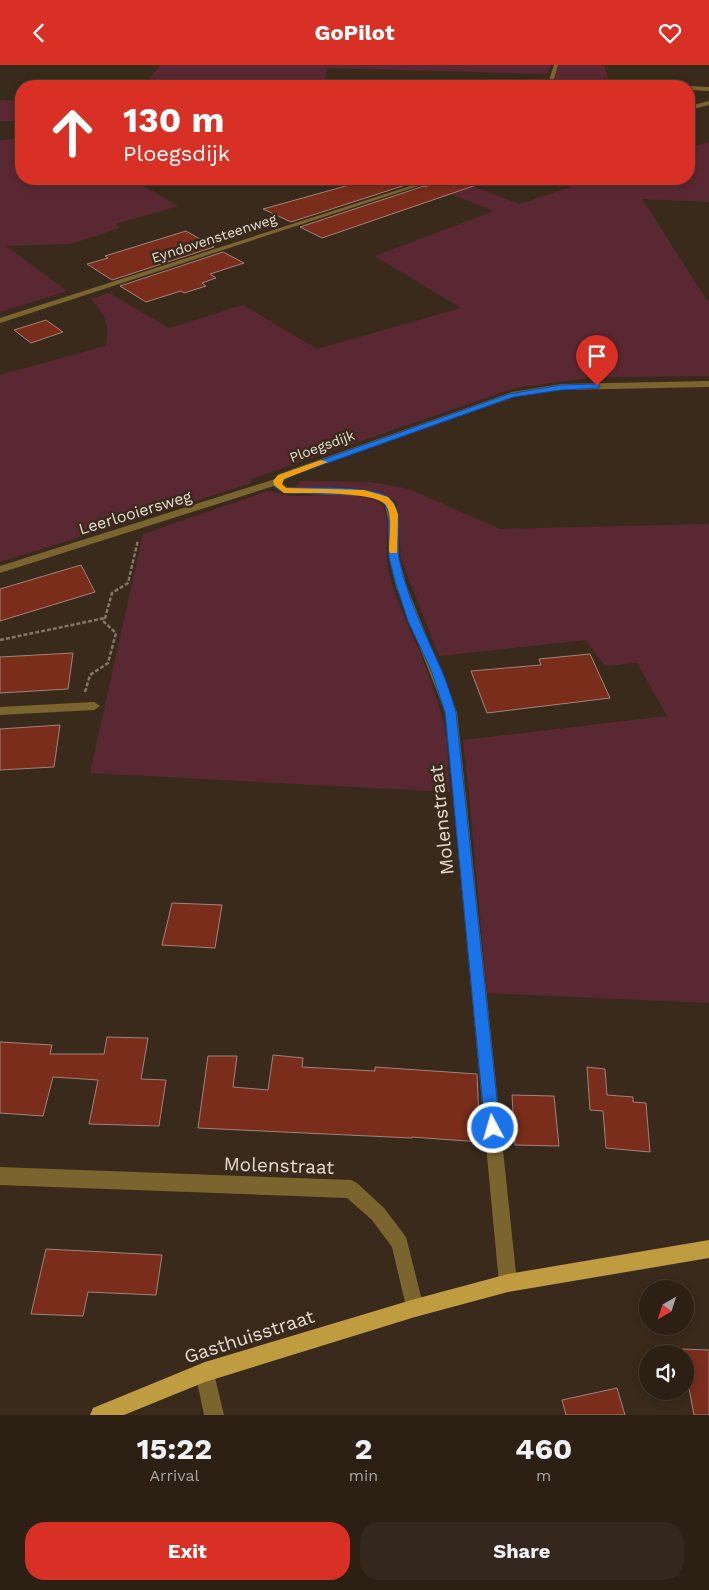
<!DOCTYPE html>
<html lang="en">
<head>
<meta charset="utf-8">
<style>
  body { margin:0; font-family:"Work Sans",sans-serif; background:#34281e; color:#f1f3f6; height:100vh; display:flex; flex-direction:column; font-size:19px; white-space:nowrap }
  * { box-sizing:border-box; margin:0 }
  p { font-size:16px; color:#a6a3a0 }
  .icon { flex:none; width:28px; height:28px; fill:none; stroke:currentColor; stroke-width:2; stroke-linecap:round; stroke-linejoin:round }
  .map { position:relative; height:1350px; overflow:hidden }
  .drawer { display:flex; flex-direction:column; background:#2c2015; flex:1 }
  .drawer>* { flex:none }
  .banner { position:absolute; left:15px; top:15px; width:680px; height:105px; border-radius:20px; box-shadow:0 2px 8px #0003,0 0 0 1px #483e34; background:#d93025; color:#fff; overflow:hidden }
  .needle { width:32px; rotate:219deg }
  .tools { position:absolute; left:639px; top:1215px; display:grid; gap:10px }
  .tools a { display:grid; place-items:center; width:55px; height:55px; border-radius:50%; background:#2c2015; box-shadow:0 2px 8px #0003,0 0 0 1px #483e34; font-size:25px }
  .pin { position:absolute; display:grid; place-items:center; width:42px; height:42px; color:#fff; margin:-51px -21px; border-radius:50% 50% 50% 0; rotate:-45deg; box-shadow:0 0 5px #0007 }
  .pin .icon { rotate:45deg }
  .me { position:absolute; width:55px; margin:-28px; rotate:354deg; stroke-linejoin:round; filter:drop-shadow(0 0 4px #0008) }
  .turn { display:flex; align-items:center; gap:18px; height:105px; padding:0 25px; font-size:22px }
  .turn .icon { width:65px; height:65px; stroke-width:2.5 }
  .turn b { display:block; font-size:35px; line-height:42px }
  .eta { display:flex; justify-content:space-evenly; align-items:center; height:85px; text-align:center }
  .eta b { font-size:30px; font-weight:700; line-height:35px }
  .action { display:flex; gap:10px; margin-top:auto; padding:10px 25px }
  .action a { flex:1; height:58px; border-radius:20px; background:#d93025; color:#fff; font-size:20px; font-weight:700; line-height:58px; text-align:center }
  .action a+a { background:#34281e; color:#f1f3f6 }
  header { display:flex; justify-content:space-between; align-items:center; height:65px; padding:0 25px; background:#d93025; color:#fff; font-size:22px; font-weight:700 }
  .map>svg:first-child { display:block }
  .green { fill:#5a2833 }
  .building { fill:#7a2d1a; stroke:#9f847d }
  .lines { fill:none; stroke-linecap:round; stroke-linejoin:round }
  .path { stroke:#84766a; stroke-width:2.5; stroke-dasharray:4 2; stroke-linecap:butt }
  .minor { fill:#7a652f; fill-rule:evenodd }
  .major { fill:#bf9c40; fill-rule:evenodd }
  .route { fill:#1a73e8; stroke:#114b97 }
  .slow { fill:#f59e0b }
  .labels { text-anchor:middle; stroke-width:5; stroke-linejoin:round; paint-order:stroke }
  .far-street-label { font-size:14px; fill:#e6dbd2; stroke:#3a2a1c }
  .street-label { font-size:16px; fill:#e6dbd2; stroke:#3a2a1c }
  .near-street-label { font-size:19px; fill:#e6dbd2; stroke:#3a2a1c }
</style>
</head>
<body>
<header><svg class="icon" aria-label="back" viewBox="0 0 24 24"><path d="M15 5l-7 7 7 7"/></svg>GoPilot<svg class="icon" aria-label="heart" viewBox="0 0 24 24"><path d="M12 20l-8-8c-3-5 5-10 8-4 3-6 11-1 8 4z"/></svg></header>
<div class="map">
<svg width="709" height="1350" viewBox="0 0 709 1350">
  <rect width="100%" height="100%" fill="#3a2a1c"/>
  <path class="green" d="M161 0H551L547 9 327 3 324 21H142Z
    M558 0H604L609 18 556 14 553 13Z
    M0 35 21 36V56H0Z
    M21 68V114H132L178 141 115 159 120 163 70 179 6 181 67 226 0 247V75L18 74Z
    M709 77V137L642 134 709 238V311L594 312 515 323 251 414 252 418 0 497V310L105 281C112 262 104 248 91 234L109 228 169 263 243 240 317 284 461 243 375 191 494 146 430 121 455 114 520 139 593 114H689V83Z
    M301 416 371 417 409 424 500 464 709 459V938L487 928 469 729 463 675 667 651 637 598 605 601 586 575 439 591 401 494 397 438C374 417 324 423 294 423Z
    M268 426C277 427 286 431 294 431 317 432 363 425 381 439 392 448 384 488 388 505 395 534 409 562 421 590 429 611 437 633 443 655 449 678 448 704 450 727L90 708 143 469Z"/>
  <path class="building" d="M371 114H407L415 117 291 157 263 144Z
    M442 114H487L488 116 322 173 300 162 424 121 427 122 428 120Z
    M186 166 214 182 112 215 87 199 108 193 105 191Z
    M223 187 244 198 210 209 216 213 202 218 206 221 184 228 181 226 146 237 120 221Z
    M46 255 63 267 31 278 14 265Z
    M81 500 95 527 0 556V524Z
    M73 588 68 624 0 628V592Z
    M590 589 610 633 487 648 471 606 541 600 539 594Z
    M60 660 54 702 0 705V664Z
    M172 838 222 840 215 883 162 880Z
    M107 972 148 973 141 1014 166 1015 159 1061 89 1059 98 1015 53 1012 43 1051 0 1048V977L52 980 50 989H104Z
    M273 990 303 993 302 1002 375 1006V1002L477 1009 480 1077 412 1072V1073L198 1063 208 991H237L233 1022 268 1025Z
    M587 1002 605 1004 607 1030 633 1032V1037L646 1038 650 1087 606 1083 603 1046 590 1045Z
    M512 1030 554 1031 559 1081 515 1080Z
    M46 1184 162 1190 156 1230 88 1227 83 1251 31 1249Z
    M682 1284 709 1285V1350H694L685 1302V1289H682Z
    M617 1323 625 1350H566L562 1335Z"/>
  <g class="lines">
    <path class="path" d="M0 575 105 553
      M85 627 90 610 108 598 116 568 104 557 112 528 128 518 138 475"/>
    <path class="minor" d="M554 0H558L554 14 659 21 553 17 551 21H547Z
      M689 21 709 22V26L689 25Z
      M709 36V40L689 45V41Z
      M432 114H440L0 258V253Z
      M709 316V322L561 325 514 332 293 410 283 416V419L287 422 367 425 381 429 393 438 398 454 399 493 407 522 457 647 517 1218 515 1225 508 1227 501 1225 499 1218 445 647 396 522 389 493 388 454 385 440 375 433 367 431 284 428 274 421 0 508V501L275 414 278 410 287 406 512 327 561 319Z
      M94 637 100 641 94 645 0 650V642Z
      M0 1102 351 1115 357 1118 384 1143 406 1172 424 1243 422 1250 415 1252 408 1250 392 1182 372 1155 347 1133 0 1120Z
      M205 1297 212 1300 224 1350H204L195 1307 198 1300Z"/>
    <path class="major" d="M709 1175V1193L508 1227 415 1252 205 1317 124 1350H90L93 1343 205 1297 415 1234 508 1209Z"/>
  </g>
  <path class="route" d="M597 319 600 321 599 323 561 325 513 332 294 410 282 416V419L286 423C310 423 370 420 388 432 406 444 395 476 399 494 407 533 425 568 441 604 447 617 451 632 456 647L500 1063 498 1069 493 1071 487 1069 485 1063 445 647 431 605 408 556 395 516 389 492V449L385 440 381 436 364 430 284 428 275 422 273 416 278 410 287 407 509 329 561 320Z"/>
  <path class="slow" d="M321 395 328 397 284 414 282 419 286 423 364 425 388 432 394 439 398 449 397 488H390L389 486C389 472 393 451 386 440 377 426 302 428 284 428L274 420 273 416 278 410Z"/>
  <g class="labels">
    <g class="far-street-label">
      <text transform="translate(214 173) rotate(-18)" y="5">Eyndovensteenweg</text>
      <text transform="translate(322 381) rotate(-20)" y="5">Ploegsdijk</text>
    </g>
    <g class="street-label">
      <text transform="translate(135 447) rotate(-17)" y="6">Leerlooiersweg</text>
    </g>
    <g class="near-street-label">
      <text transform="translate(441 755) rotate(-96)" y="7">Molenstraat</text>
      <text transform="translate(279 1100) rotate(2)" y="7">Molenstraat</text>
      <text transform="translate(249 1271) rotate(-18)" y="7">Gasthuisstraat</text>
    </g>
  </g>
</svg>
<div class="tools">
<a><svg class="needle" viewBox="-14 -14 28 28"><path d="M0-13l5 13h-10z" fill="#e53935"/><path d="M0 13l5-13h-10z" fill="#a6a3a0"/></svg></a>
<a><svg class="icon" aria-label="sound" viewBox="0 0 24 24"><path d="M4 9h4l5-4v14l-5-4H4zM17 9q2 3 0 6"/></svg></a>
</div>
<div class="pin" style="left:597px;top:321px;background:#d93025"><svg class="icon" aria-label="arrive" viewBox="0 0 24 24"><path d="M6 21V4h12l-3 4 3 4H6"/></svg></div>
<svg class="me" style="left:493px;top:1063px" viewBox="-20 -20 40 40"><circle r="17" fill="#1a73e8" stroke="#fff" stroke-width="3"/><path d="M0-11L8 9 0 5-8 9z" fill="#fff"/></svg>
<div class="banner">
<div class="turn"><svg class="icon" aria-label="ahead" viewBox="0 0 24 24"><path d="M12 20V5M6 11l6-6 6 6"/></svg><div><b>130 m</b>Ploegsdijk</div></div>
</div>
</div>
<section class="drawer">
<div class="eta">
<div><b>15:22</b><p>Arrival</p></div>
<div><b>2</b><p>min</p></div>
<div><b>460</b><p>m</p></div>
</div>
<div class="action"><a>Exit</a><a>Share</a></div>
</section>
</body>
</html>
